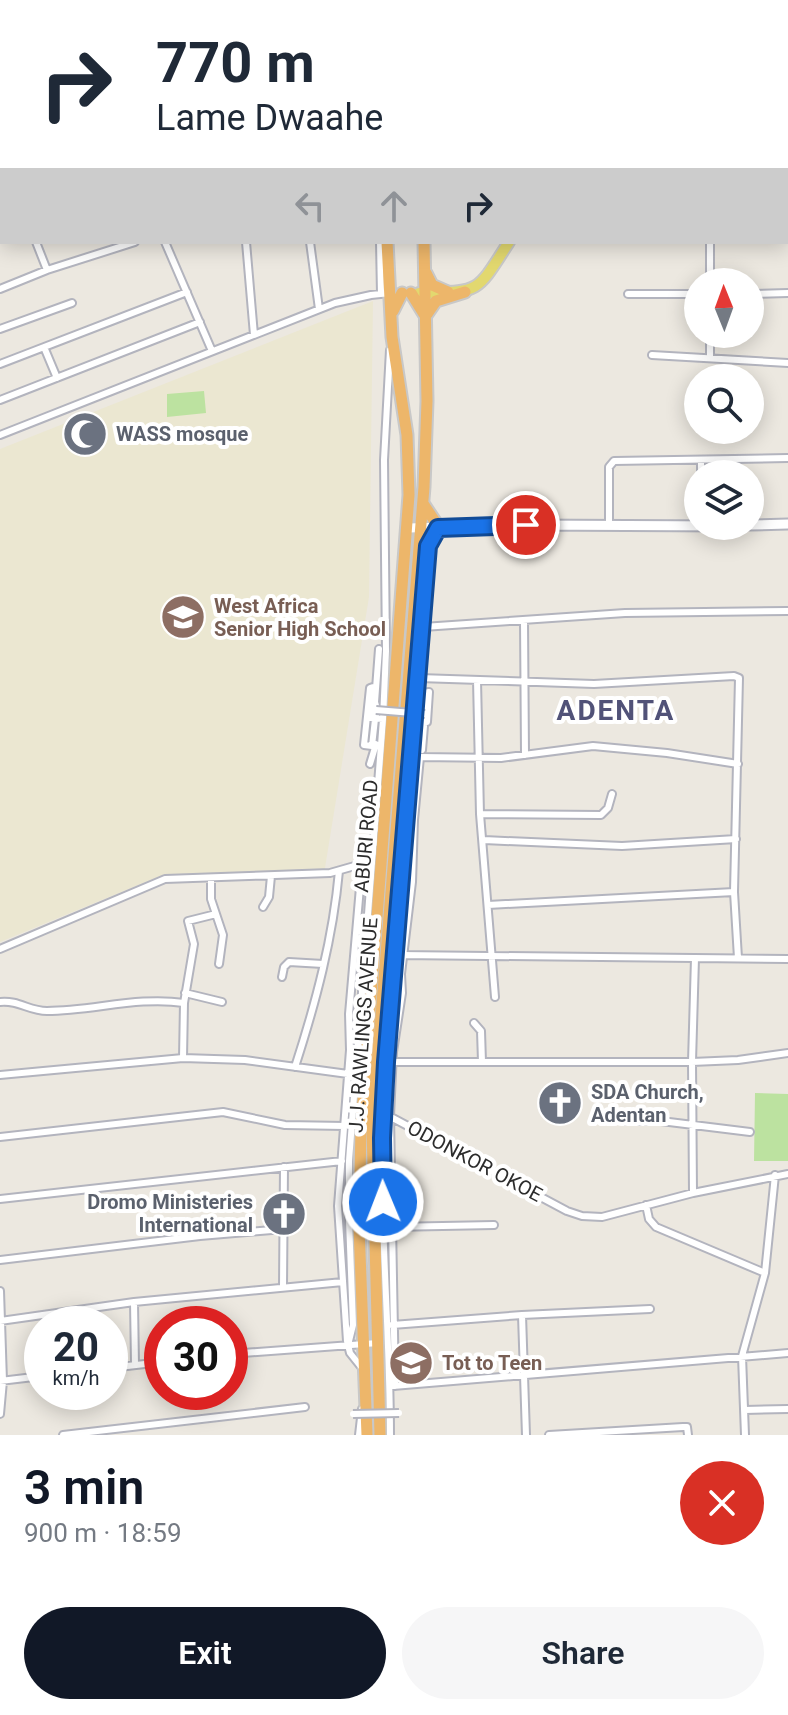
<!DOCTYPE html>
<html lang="en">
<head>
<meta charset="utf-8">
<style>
  body { margin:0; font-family:Roboto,sans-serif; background:#f6f6f7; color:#1f2937; height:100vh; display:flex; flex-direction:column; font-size:30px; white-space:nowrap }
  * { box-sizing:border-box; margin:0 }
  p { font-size:26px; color:#747a83 }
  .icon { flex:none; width:44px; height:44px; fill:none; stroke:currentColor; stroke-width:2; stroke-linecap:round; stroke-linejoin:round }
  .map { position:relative; height:1435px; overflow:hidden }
  .details { display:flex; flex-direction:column; background:#fff; flex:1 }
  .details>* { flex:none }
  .top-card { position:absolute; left:0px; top:0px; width:788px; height:244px; box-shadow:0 4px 20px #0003; background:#fff; color:#1f2937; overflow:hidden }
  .needle { width:52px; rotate:359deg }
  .fabs { position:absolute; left:684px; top:268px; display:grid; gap:16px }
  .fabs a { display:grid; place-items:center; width:80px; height:80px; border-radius:50%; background:#fff; box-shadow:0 4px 20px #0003; font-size:40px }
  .speed { position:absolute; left:24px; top:1306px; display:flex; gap:16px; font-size:40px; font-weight:700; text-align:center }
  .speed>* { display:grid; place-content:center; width:104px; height:104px; border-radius:50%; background:#fff; box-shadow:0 4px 20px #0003; line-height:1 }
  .speed small { font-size:20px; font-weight:400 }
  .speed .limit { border:12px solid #d22; background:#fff; color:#111 }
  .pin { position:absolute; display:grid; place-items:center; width:68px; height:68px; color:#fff; margin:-34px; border:4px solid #fff; border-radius:50%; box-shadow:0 2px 8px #0007 }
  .me { position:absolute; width:88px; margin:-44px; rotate:359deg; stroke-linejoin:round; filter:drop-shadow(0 0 6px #0008) }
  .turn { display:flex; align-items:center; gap:28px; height:168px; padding:0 24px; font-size:36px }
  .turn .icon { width:104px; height:104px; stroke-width:2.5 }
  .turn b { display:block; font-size:56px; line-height:68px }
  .lanes { display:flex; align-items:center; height:76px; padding:0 24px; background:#0003; justify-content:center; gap:40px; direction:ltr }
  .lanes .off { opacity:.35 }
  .round { display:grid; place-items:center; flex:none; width:84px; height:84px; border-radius:42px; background:#f6f6f7 }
  .summary { display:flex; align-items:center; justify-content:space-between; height:136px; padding:0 24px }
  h1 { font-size:48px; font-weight:600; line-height:60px; color:#111827 }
  .cta { display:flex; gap:16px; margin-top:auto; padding:16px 24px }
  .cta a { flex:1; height:92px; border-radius:48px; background:#111827; color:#fff; font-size:32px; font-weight:600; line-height:92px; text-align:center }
  .cta a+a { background:#f6f6f7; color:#1f2937 }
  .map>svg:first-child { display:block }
  .education { fill:#ebe7d1 }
  .pitch { fill:#bce2a0 }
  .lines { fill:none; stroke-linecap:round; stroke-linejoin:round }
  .street-casing { stroke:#b3b4be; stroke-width:10 }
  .secondary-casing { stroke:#b3b4be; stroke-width:13 }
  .primary-casing { stroke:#c8c8c8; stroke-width:14 }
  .highway-casing { stroke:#c8c8c8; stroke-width:15 }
  .street { stroke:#fff; stroke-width:6 }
  .secondary { stroke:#fff; stroke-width:9 }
  .primary { stroke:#e2d86f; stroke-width:10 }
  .highway { stroke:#edb66a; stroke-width:11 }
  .street-bridge-casing { stroke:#b3b4be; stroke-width:10; stroke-linecap:butt }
  .street-bridge { stroke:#fff; stroke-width:6 }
  .route-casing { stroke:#114b97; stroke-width:20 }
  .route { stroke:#1a73e8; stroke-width:14 }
  .labels { text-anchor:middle; stroke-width:8; stroke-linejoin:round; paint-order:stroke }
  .worship-label { font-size:20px; font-weight:bold; fill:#5b616d; stroke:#fff; text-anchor:start }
  .education-label { font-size:20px; font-weight:bold; fill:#785e54; stroke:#fff; text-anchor:start }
  .street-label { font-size:20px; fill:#2c2c2c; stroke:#fff }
  .district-label { font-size:28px; font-weight:bold; letter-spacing:2px; fill:#515278; stroke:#fff }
</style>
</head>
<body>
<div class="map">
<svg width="788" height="1435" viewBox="0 0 788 1435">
  <rect width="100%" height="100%" fill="#ece8e0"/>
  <path class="education" d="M373 301 369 597 324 874 160 876 0 942V449Z"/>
  <path class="pitch" d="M204 391 206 413 167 417V394Z
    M755 1093 788 1094V1161H754Z"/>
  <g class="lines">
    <g class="street-casing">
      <path id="street" d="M8 0 9 2
        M67 0 68 2
        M134 0 135 2
        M218 0 219 2
        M284 0 285 2
        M356 0V2
        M622 0 625 2
        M108 2 113 0
        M786 23 788 19
        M786 37 788 39
        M0 46H2
        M0 121H2
        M786 161H788
        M0 215H2
        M786 229H788
        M36 242 47 270
        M165 242 212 351
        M246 242 254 335
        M310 242 319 309
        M380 242 381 294
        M710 282V242
        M0 289 47 270 135 242
        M628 294H698
        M750 294 788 293
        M0 329 72 303
        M710 334V357
        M44 347 57 378
        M652 355 788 363
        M0 364 187 292
        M0 400 200 322
        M0 435 335 303 371 295 390 293
        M701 461V474
        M609 526V467L614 461 788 458
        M524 621 525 755
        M423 627 625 613 788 611
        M419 678 594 684 734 676 739 678 734 892 738 958
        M477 680 480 814 495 997
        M376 710 372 746 364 745 370 688 373 687 371 718 383 719
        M378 713 375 702 379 649
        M415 723 427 722 429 692 424 693C424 712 421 731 419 749L422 750 425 714
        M419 757 501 758 593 746 667 753 738 764
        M370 764 376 744
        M480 814 601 815 608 808 612 794
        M484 840 622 846 736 839
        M211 878V899L223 935 219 964
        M488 905 734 892
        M263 907 269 897 271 876
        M0 949 165 879 330 873 365 863
        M400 955 788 959
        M282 977 284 967 289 962 323 964
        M185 993 222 1002
        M0 1002C19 1000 29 1011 47 1011 93 1011 138 996 184 1003
        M474 1023 481 1031 482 1062
        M183 1058 184 1003 194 944 188 921 216 914
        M390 1062H692L738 1060 788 1053
        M295 1067C316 1002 333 938 339 871
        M0 1075 183 1058 245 1060 348 1074
        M389 1116 567 1211 582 1216 602 1217 693 1193 788 1174
        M626 1121H661L750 1132
        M0 1137 223 1112 285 1125 345 1126
        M693 1193 692 1062 695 958
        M0 1199 342 1161
        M646 1205 649 1219 656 1227 765 1273
        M391 1227 494 1225
        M0 1260 200 1236 284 1229
        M283 1287 284 1167
        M0 1291 3 1381 0 1414
        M134 1302 135 1365
        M522 1315 526 1435
        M0 1321 134 1302 343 1282
        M392 1325 522 1315 650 1309
        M347 1341 338 1206 350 1050 349 1014 362 864
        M230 1354 378 1343
        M110 1368 162 1362
        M362 1368 350 1353 348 1345 353 1325 349 1220V1161L383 719 386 651 384 460 390 350
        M0 1381 42 1376
        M393 1386 788 1353
        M395 1386 390 1116 393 1052 402 993 401 974 412 882 414 820 420 757
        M745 1410 788 1409
        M63 1435 305 1407
        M359 1435 362 1409
        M390 1435C390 1327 379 1220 383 1112L428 546 438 528
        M549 1435 683 1427H687L688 1435
        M745 1435 742 1356 765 1273 775 1175"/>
    </g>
    <g class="secondary-casing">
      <path id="secondary" d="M750 525 788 524
        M408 528 526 525 727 526"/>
    </g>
    <g class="primary-casing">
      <path id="primary" d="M650 2 651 0
        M419 293C481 291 475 295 509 242"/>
    </g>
    <g class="highway-casing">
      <path id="highway" d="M365 0V2
        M404 0V2
        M426 273 432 285 448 292
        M411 293 424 314
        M393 311 402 293
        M427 314 436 301 465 292
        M424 505 436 523
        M367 1435 359 1227 361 1127 409 495 407 435 392 337 387 242
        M380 1435 372 1126 424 487 427 401 424 242"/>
    </g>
    <use href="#street" class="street"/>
    <use href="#secondary" class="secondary"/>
    <use href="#primary" class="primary"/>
    <use href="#highway" class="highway"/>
    <g class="street-bridge-casing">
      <path id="street-bridge" d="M376 710 425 714
        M353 1414 399 1413"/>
    </g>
    <use href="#street-bridge" class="street-bridge"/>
  </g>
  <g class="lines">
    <g class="route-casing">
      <path id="route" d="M383 1202 382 1138 386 1062 428 546 438 528 526 525"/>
    </g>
    <use href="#route" class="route"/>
  </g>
  <defs>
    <g id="mosque-disc" transform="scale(2.3)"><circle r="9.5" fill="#6b7280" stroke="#fff"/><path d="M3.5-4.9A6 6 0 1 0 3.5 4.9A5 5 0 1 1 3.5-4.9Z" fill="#fff"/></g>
    <g id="school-disc" transform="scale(2.3)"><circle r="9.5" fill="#8d6e63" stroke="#fff"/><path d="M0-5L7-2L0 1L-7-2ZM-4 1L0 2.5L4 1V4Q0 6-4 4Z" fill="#fff"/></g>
    <g id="church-disc" transform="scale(2.3)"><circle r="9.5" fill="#6b7280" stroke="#fff"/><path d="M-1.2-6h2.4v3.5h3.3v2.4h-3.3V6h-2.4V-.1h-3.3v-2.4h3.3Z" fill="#fff"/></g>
  </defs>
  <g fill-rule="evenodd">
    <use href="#mosque-disc" x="85" y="434"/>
    <use href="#school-disc" x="183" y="617"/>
    <use href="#church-disc" x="560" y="1103"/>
    <use href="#church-disc" x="284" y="1214"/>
    <use href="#school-disc" x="411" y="1363"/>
  </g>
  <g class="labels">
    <g class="worship-label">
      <text x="116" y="441">WASS mosque</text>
      <text x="591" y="1099">SDA Church,<tspan x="591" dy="23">Adentan</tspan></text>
      <text x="253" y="1209" text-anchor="end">Dromo Ministeries<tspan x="253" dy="23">International</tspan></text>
    </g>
    <g class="education-label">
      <text x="214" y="613">West Africa<tspan x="214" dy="23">Senior High School</tspan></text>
      <text x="442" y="1370">Tot to Teen</text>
    </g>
    <g class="street-label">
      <text transform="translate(366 836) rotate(-85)" y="7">ABURI ROAD</text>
      <text transform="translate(363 1025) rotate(-86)" y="7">J.J. RAWLINGS AVENUE</text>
      <text transform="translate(475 1161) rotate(28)" y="7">ODONKOR OKOE</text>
    </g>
    <g class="district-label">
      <text x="616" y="720">ADENTA</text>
    </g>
  </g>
</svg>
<div class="fabs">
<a><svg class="needle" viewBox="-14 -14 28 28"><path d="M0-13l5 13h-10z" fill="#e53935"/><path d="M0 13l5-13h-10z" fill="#747a83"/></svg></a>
<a><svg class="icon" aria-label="search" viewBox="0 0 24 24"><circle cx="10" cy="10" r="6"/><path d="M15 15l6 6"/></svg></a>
<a><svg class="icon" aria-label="layers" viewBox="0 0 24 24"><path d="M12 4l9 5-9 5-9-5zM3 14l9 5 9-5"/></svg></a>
</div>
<div class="speed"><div>20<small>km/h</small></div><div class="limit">30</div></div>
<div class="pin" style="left:526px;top:525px;background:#d93025"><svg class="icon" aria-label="arrive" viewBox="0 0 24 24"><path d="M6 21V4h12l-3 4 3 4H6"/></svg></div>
<svg class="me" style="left:383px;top:1202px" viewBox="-20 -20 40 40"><circle r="17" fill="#1a73e8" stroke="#fff" stroke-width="3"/><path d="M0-11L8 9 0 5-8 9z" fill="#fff"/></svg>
<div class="top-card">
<div class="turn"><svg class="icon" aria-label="right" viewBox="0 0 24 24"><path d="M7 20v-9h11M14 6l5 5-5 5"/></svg><div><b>770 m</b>Lame Dwaahe</div></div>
<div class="lanes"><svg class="icon off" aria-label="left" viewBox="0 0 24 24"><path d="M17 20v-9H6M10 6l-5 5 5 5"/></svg><svg class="icon off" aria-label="ahead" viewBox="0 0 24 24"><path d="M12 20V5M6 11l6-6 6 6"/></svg><svg class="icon" aria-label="right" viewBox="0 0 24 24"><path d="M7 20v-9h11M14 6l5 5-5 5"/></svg></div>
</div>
</div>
<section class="details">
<div class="summary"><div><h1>3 min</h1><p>900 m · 18:59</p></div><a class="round" style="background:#d93025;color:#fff"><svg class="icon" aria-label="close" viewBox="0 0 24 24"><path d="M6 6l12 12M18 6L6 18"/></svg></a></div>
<div class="cta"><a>Exit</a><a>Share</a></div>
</section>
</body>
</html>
